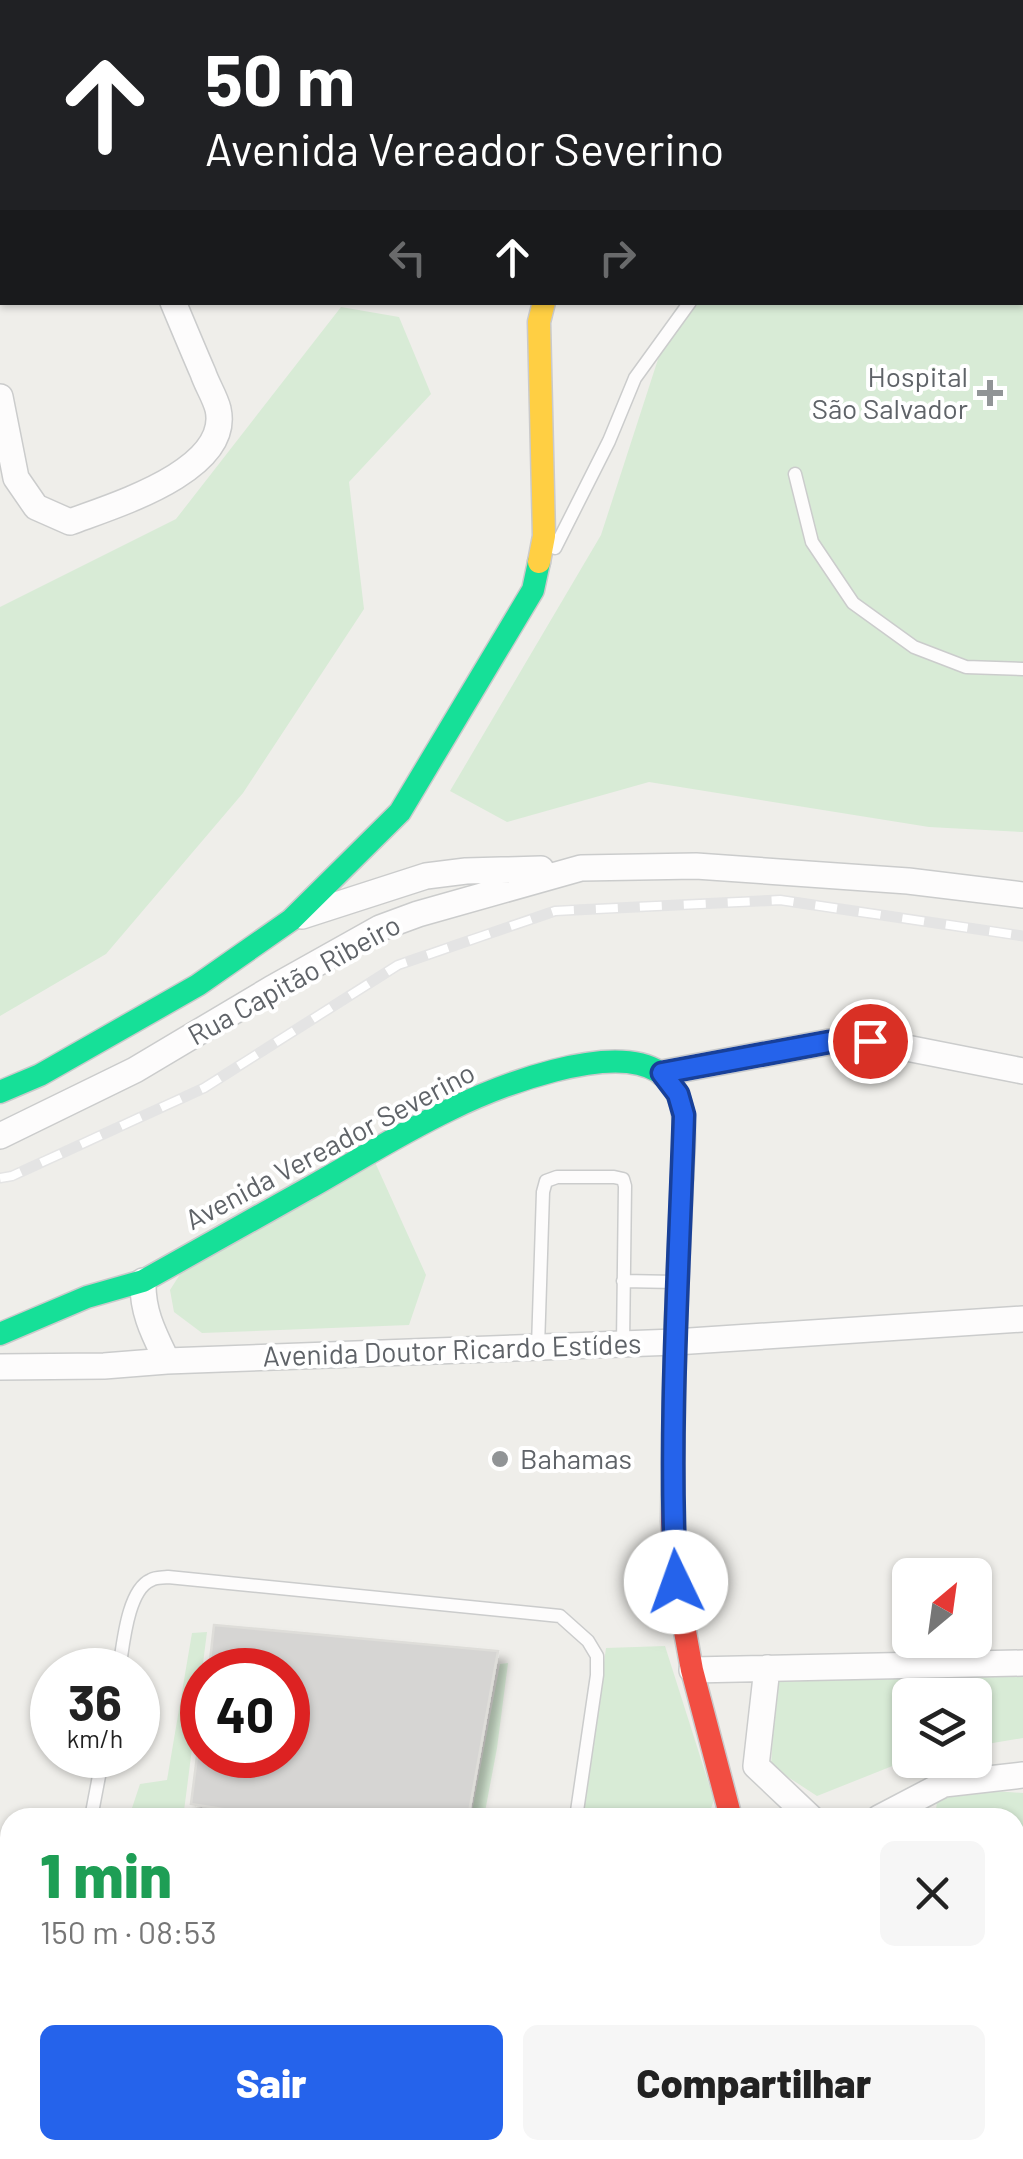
<!DOCTYPE html>
<html lang="pt">
<head>
<meta charset="utf-8">
<style>
  body { margin:0; font-family:Barlow,sans-serif; background:#f6f6f6; color:#222; height:100vh; display:flex; flex-direction:column; font-size:38px; white-space:nowrap }
  * { box-sizing:border-box; margin:0 }
  p { font-size:32px; color:#767676 }
  .icon { flex:none; width:55px; height:55px; fill:none; stroke:currentColor; stroke-width:2; stroke-linecap:round; stroke-linejoin:round }
  .map { position:relative; flex:1; overflow:hidden }
  .sheet { position:absolute; left:0px; top:1808px; width:1025px; height:352px; display:flex; flex-direction:column; background:#fff; border-radius:30px 30px 0 0; box-shadow:0 2px 8px #0004 }
  .sheet>* { flex:none }
  .banner { position:absolute; left:0px; top:0px; width:1025px; height:305px; box-shadow:0 2px 8px #0004; background:#202124; color:#fff; overflow:hidden }
  .needle { width:65px; rotate:29deg }
  .buttons { position:absolute; left:892px; top:1558px; display:grid; gap:20px }
  .buttons a { display:grid; place-items:center; width:100px; height:100px; border-radius:15px; background:#fff; box-shadow:0 2px 8px #0004; font-size:50px }
  .speed { position:absolute; left:30px; top:1648px; display:flex; gap:20px; font-size:50px; font-weight:700; text-align:center }
  .speed>* { display:grid; place-content:center; width:130px; height:130px; border-radius:50%; background:#fff; box-shadow:0 2px 8px #0004; line-height:1 }
  .speed small { font-size:25px; font-weight:400 }
  .speed .limit { border:15px solid #d22; background:#fff; color:#111 }
  .pin { position:absolute; display:grid; place-items:center; width:85px; height:85px; color:#fff; margin:-42px; border:5px solid #fff; border-radius:50%; box-shadow:0 2px 10px #0007 }
  .me { position:absolute; width:110px; margin:-55px; rotate:357deg; stroke-linejoin:round; filter:drop-shadow(0 0 8px #0008) }
  .turn { display:flex; align-items:center; gap:35px; height:210px; padding:0 40px; font-size:45px }
  .turn .icon { width:130px; height:130px; stroke-width:2.5 }
  .turn b { display:block; font-size:70px; line-height:85px }
  .lanes { display:flex; align-items:center; height:95px; padding:0 40px; background:#0003; justify-content:center; gap:50px; direction:ltr }
  .lanes .off { opacity:.35 }
  .round { display:grid; place-items:center; flex:none; width:105px; height:105px; border-radius:15px; background:#f6f6f6 }
  .head { display:flex; align-items:center; justify-content:space-between; height:170px; padding:0 40px }
  h1 { font-size:60px; font-weight:800; line-height:75px; color:#1e9e55 }
  .action { display:flex; gap:20px; margin-top:auto; padding:20px 40px }
  .action a { flex:1; height:115px; border-radius:15px; background:#2563eb; color:#fff; font-size:40px; font-weight:800; line-height:115px; text-align:center }
  .action a+a { background:#f6f6f6; color:#222 }
  .map>svg:first-child { display:block }
  .green { fill:#d8ebd6 }
  .water { fill:#bfe0f9 }
  .lines { fill:none; stroke-linecap:round; stroke-linejoin:round }
  .stream { stroke:#bfe0f9; stroke-width:10 }
  .building { fill:#d6d5d3; stroke:#deddd9; stroke-width:2.5; filter:url(#shadow) }
  .lane-casing { stroke:#cbcccc; stroke-width:15 }
  .street-casing { stroke:#cbcccc; stroke-width:28 }
  .fast-casing { stroke:#cacacb; stroke-width:25 }
  .slow-casing { stroke:#cacacb; stroke-width:25 }
  .jam-casing { stroke:#cacacb; stroke-width:25 }
  .lane { stroke:#fdfcfc; stroke-width:12 }
  .street { stroke:#fdfcfc; stroke-width:25 }
  .fast { stroke:#16e098; stroke-width:22 }
  .slow { stroke:#ffcf43; stroke-width:22 }
  .jam { stroke:#f24e42; stroke-width:22 }
  .rail-casing { stroke:#e4e4e4; stroke-width:11 }
  .rail { stroke:#fff; stroke-width:8; stroke-dasharray:22; stroke-linecap:butt }
  .route-casing { stroke:#184099; stroke-width:25 }
  .route { stroke:#2563eb; stroke-width:18 }
  .poi-dot { fill:#919496; stroke:#fff; stroke-width:4 }
  .labels { text-anchor:middle; stroke-width:8; stroke-linejoin:round; paint-order:stroke }
  .poi-label { font-size:28px; fill:#5f6368; stroke:#fff; text-anchor:end }
  .street-label { font-size:28px; fill:#5f6368; stroke:#fff }
</style>
</head>
<body>
<div class="map">
<svg width="1023" height="2159" viewBox="0 0 1023 2159">
  <defs>
    <filter id="shadow"><feDropShadow dx="9" dy="9" stdDeviation="5" flood-color="#0004"/></filter>
  </defs>
  <rect width="100%" height="100%" fill="#efeeea"/>
  <path class="green" d="M1023 111V832L929 827 649 782 507 822 450 791 601 535 673 313 680 303 1022 302Z
    M341 307 399 317 431 394 349 482 364 609 243 793 106 954 0 1016V607L176 519Z
    M374 1160 426 1275 409 1325 202 1333 174 1312 170 1290 191 1257Z
    M207 1632 184 1811 229 1817H129L140 1784 167 1780 192 1633Z
    M665 1646 714 1800 708 1817 583 1818 606 1648Z
    M508 1663 497 1748 484 1817H471L500 1664Z
    M1023 1673V1738L975 1746V1695H910V1759L817 1796 771 1766 776 1682Z
    M955 1788 1023 1793V1850H1015V1818H935L938 1793Z"/>
  <path class="water" d="M0 1973 10 1975V2150H301L308 2159H0Z
    M1015 2137 1023 2140V2159H659L628 2150H1015Z"/>
  <g class="lines">
    <path class="stream" d="M0 1900 10 1901"/>
  </g>
  <path class="building" d="M214 1625 498 1651 468 1818H279L191 1804 202 1717V1755H288V1670H209Z"/>
  <g class="lines">
    <g class="lane-casing">
      <path id="lane" d="M1022 210H1023
        M795 474 812 542 853 603 914 647 966 667 1023 669
        M555 548 609 441 635 378 690 302
        M623 1281 676 1282
        M538 1347 543 1192 546 1181 557 1177H614L623 1179 625 1186 623 1344
        M119 1670C123 1647 127 1590 151 1580 156 1577 162 1578 168 1577L560 1616 588 1641 597 1656V1675L576 1818
        M91 1818 103 1755"/>
    </g>
    <g class="street-casing">
      <path id="street" d="M399 0 401 2
        M0 34 2 37
        M0 397 16 478 36 507 70 522C112 506 232 471 218 409 215 397 207 385 203 373 193 350 183 326 173 302
        M302 916 426 876 466 871 541 869
        M662 1073 829 1042 871 1041 1023 1071
        M0 1136 135 1070 271 989 380 928 418 914 581 868 696 866 908 881 1023 895
        M143 1281C142 1312 154 1334 167 1361
        M0 1367 104 1366 167 1361 675 1342 1023 1319
        M767 1668 756 1766 811 1818
        M692 1670 1023 1663
        M879 1818 944 1784 1023 1775
        M0 1874 10 1875"/>
    </g>
    <g class="fast-casing">
      <path id="fast" d="M685 2 687 0
        M0 1092 40 1075 198 985 291 920 400 812 533 590 539 562
        M0 1334 87 1297 143 1281C198 1250 254 1219 309 1188 355 1162 401 1133 449 1110 496 1087 611 1041 659 1072 693 1094 683 1144 682 1178"/>
    </g>
    <g class="slow-casing">
      <path id="slow" d="M539 562 544 536 539 322 544 302"/>
    </g>
    <g class="jam-casing">
      <path id="jam" d="M682 1178 675 1342 672 1521 676 1582 692 1670 731 1818"/>
    </g>
    <use href="#lane" class="lane"/>
    <use href="#street" class="street"/>
    <use href="#fast" class="fast"/>
    <use href="#slow" class="slow"/>
    <use href="#jam" class="jam"/>
    <g class="rail-casing">
      <path id="rail" d="M0 1178 12 1176 204 1088 398 965 555 911 780 900 1023 936"/>
    </g>
    <use href="#rail" class="rail"/>
  </g>
  <g class="lines">
    <g class="route-casing">
      <path id="route" d="M676 1582C668 1427 679 1270 684 1115L678 1094 662 1073 829 1042 870 1041"/>
    </g>
    <use href="#route" class="route"/>
  </g>
  <g class="poi-dot">
    <path d="M985 378h10v10h10v10h-10v10h-10v-10h-10v-10h10z"/>
    <circle cx="500" cy="1459" r="10"/>
  </g>
  <g class="labels">
    <g class="poi-label">
      <text x="968" y="387">Hospital<tspan x="968" dy="32">São Salvador</tspan></text>
      <text x="520" y="1469" text-anchor="start">Bahamas</text>
    </g>
    <g class="street-label">
      <text transform="translate(294 980) rotate(-29)" y="10">Rua Capitão Ribeiro</text>
      <text transform="translate(330 1146) rotate(-28)" y="10">Avenida Vereador Severino</text>
      <text transform="translate(452 1350) rotate(-2)" y="10">Avenida Doutor Ricardo Estídes</text>
    </g>
  </g>
</svg>
<div class="buttons">
<a><svg class="needle" viewBox="-14 -14 28 28"><path d="M0-13l5 13h-10z" fill="#e53935"/><path d="M0 13l5-13h-10z" fill="#767676"/></svg></a>
<a><svg class="icon" aria-label="layers" viewBox="0 0 24 24"><path d="M12 4l9 5-9 5-9-5zM3 14l9 5 9-5"/></svg></a>
</div>
<div class="speed"><div>36<small>km/h</small></div><div class="limit">40</div></div>
<div class="pin" style="left:870px;top:1041px;background:#d93025"><svg class="icon" aria-label="arrive" viewBox="0 0 24 24"><path d="M6 21V4h12l-3 4 3 4H6"/></svg></div>
<svg class="me" style="left:676px;top:1582px" viewBox="-20 -20 40 40"><circle r="19" fill="#fff"/><path d="M0-13L10 11 0 6-10 11z" fill="#2563eb"/></svg>
<div class="banner">
<div class="turn"><svg class="icon" aria-label="ahead" viewBox="0 0 24 24"><path d="M12 20V5M6 11l6-6 6 6"/></svg><div><b>50 m</b>Avenida Vereador Severino</div></div>
<div class="lanes"><svg class="icon off" aria-label="left" viewBox="0 0 24 24"><path d="M17 20v-9H6M10 6l-5 5 5 5"/></svg><svg class="icon" aria-label="ahead" viewBox="0 0 24 24"><path d="M12 20V5M6 11l6-6 6 6"/></svg><svg class="icon off" aria-label="right" viewBox="0 0 24 24"><path d="M7 20v-9h11M14 6l5 5-5 5"/></svg></div>
</div>
<section class="sheet">
<div class="head"><div><h1>1 min</h1><p>150 m · 08:53</p></div><a class="round"><svg class="icon" aria-label="close" viewBox="0 0 24 24"><path d="M6 6l12 12M18 6L6 18"/></svg></a></div>
<div class="action"><a>Sair</a><a>Compartilhar</a></div>
</section>
</div>
</body>
</html>
